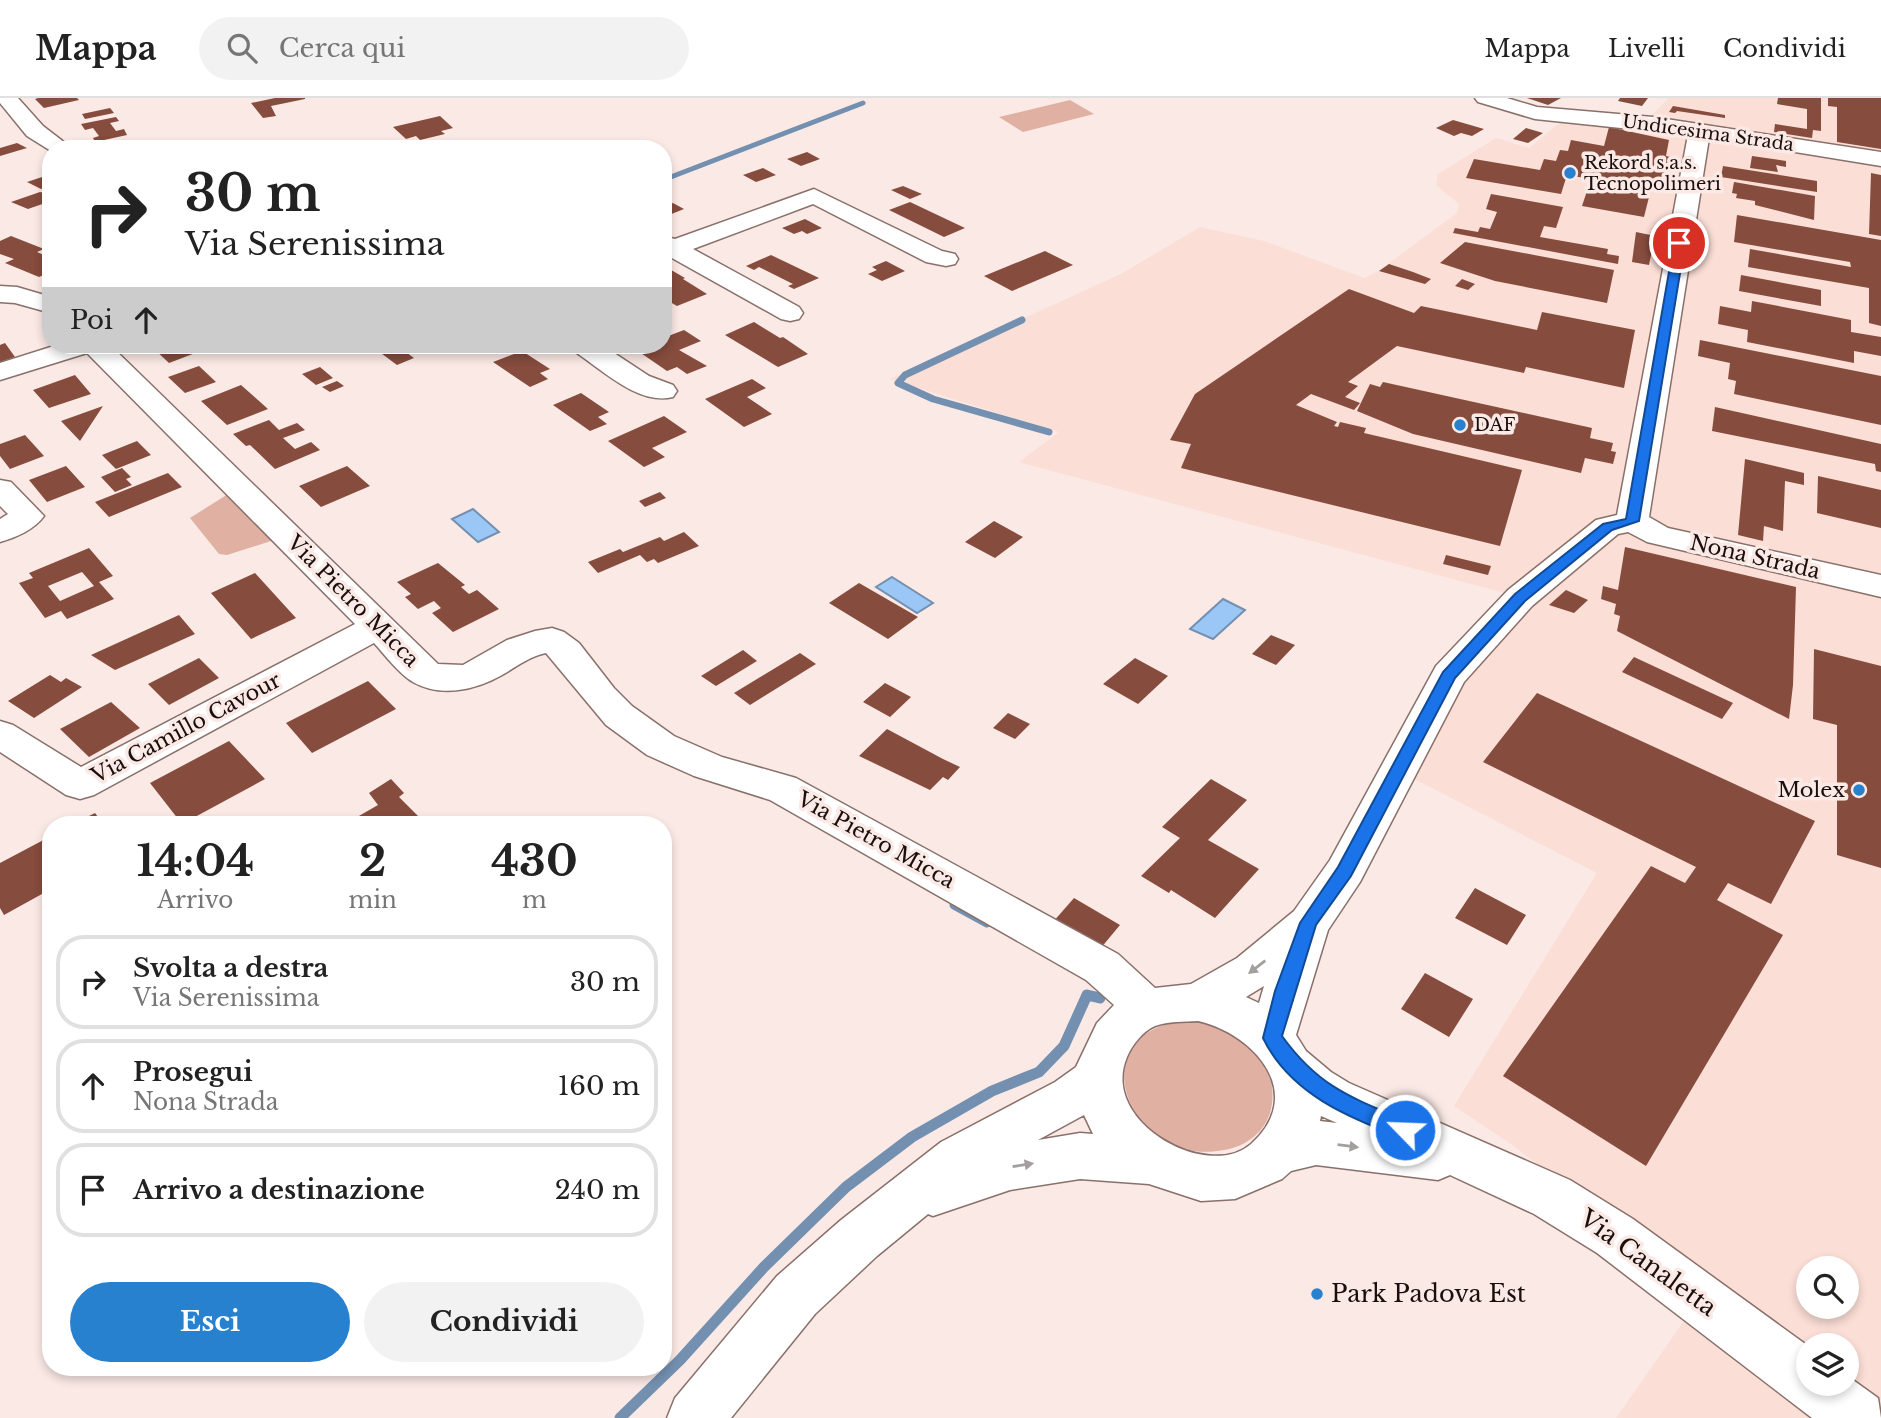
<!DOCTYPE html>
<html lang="it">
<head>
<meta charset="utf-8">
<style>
  body { margin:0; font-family:"Libre Baskerville",serif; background:#f2f2f2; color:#222; height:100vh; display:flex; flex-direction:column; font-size:26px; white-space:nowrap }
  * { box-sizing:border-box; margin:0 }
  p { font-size:23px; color:#767676 }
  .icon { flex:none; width:38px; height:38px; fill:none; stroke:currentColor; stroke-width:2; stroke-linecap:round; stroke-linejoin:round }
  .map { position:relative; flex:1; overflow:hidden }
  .panel { position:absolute; left:42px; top:718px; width:630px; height:560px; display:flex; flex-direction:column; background:#fff; border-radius:28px; box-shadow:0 4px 10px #0003 }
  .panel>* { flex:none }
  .guide { position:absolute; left:42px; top:42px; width:630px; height:214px; border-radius:28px; box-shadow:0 4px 10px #0003; background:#fff; color:#222; overflow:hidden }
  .controls { position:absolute; left:1796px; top:1158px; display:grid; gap:14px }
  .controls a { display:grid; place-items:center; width:63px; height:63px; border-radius:50%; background:#fff; box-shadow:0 4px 10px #0003; font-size:35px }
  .pin { position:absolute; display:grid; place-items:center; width:60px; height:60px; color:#fff; margin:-30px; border:4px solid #fff; border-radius:50%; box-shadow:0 2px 7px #0007 }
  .me { position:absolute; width:77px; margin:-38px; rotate:294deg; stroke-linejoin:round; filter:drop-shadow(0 0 5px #0008) }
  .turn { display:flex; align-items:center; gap:24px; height:147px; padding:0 28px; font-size:32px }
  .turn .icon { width:91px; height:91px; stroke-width:2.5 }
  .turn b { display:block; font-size:49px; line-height:60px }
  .then { display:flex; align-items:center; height:66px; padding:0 28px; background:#0003; gap:14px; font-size:26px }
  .eta { display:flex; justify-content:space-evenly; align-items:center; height:119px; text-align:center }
  .eta b { font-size:42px; font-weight:700; line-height:49px }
  .primary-button { display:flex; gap:14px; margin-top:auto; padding:14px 28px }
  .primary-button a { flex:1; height:80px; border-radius:42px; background:#2781ce; color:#fff; font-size:28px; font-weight:700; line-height:80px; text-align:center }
  .primary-button a+a { background:#f2f2f2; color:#222 }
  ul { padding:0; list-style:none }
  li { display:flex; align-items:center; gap:21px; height:94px; margin:0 14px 10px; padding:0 14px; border:4px solid #e0e0e0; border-radius:28px }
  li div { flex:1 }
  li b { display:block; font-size:26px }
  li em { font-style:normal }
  header { display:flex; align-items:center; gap:42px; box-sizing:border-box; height:98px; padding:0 35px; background:#fff; border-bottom:2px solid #e0e0e0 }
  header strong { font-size:33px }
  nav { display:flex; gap:38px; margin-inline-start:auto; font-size:24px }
  .search { width:490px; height:63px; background:#f2f2f2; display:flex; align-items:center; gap:18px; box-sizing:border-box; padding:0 24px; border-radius:38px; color:#767676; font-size:26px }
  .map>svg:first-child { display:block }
  .built { fill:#fbded6; fill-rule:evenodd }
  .green { fill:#e0b0a3 }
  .water { fill:#9ac7f6; stroke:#7390b0; stroke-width:2 }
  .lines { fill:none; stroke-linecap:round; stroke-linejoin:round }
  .stream-far3 { stroke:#7390b0; stroke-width:5 }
  .stream-far2 { stroke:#7390b0; stroke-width:7 }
  .stream-far1 { stroke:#7390b0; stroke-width:9 }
  .stream { stroke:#7390b0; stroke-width:11 }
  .building { fill:#864c3d; fill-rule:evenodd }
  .minor-casing { stroke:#89706a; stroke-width:3 }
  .minor { fill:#fff; fill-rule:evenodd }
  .oneway { fill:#a39f9e }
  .route { fill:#1a73e8; stroke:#114b97; stroke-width:2 }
  .poi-dot { fill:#2781ce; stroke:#fbe9e5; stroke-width:2.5 }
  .labels { text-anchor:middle; stroke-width:7; stroke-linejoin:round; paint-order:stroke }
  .far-street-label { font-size:18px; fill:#190f0d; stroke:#fbe9e5 }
  .far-poi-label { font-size:18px; fill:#190f0d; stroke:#fbe9e5; text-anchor:start }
  .street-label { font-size:21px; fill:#190f0d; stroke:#fbe9e5 }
  .poi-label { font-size:21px; fill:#190f0d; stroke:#fbe9e5; text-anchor:end }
  .near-street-label { font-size:24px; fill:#190f0d; stroke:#fbe9e5 }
  .near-poi-label { font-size:24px; fill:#190f0d; stroke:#fbe9e5; text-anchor:start }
</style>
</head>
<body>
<header>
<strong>Mappa</strong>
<div class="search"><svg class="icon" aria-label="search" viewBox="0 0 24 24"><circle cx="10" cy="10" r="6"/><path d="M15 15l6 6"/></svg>Cerca qui</div>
<nav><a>Mappa</a><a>Livelli</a><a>Condividi</a></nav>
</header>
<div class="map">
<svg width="1881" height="1320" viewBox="0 0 1881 1320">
  <rect width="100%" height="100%" fill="#fbe9e5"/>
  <path class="built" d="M1669 0H1881V1320L1846 1286V1248H1808V1267L1589 1108 1514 1048 1454 1008 1597 775 1397 672 1516 498 1019 364 1059 334 890 281 1121 176 1200 129 1264 143 1364 180 1380 172 1457 115 1459 106 1436 87 1438 76 1496 40 1529 50 1568 18 1645 24ZM1808 1171H1846V1209H1808Z
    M1686 1220 1816 1320H1616Z"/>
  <path class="green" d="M1070 2 1094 16 1023 34 999 19Z
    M228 396 274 442 227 457 219 456 190 420Z
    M1190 922C1208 924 1231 930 1245 942 1286 976 1283 1041 1224 1052 1129 1071 1073 931 1190 922Z"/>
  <path class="water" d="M473 411 499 434 478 444 452 421Z
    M892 479 933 505 917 515 876 489Z
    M1223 501 1245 512 1213 541 1190 531Z"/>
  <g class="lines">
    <path class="stream-far3" d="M663 82 863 5"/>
    <path class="stream-far2" d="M1022 222 905 277 898 285 933 301 1049 334"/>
    <path class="stream-far1" d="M954 807 987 825"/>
    <path class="stream" d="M620 1320 680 1262 764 1169 846 1089 912 1039 992 993 1039 974 1064 948 1087 897 1100 900"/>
  </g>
  <path class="building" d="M38 0H77L79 2 44 10 35 1Z
    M275 0H305V1L271 8 276 18 263 20 251 5Z
    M1527 0H1561L1548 7Z
    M1620 0H1648L1642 8 1618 3Z
    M1778 0H1821V33L1813 32 1812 40 1774 34 1775 26 1807 31V11L1777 6Z
    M1828 0H1881V51L1837 44V9L1828 8Z
    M1673 8 1725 17V20L1677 13 1675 15 1669 14Z
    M110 10 114 15 85 21 82 16Z
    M440 18 453 30 441 33 445 36 420 42 416 38 406 41 393 29Z
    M116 19 119 23 110 25 116 33 124 31 127 37 95 44 93 40 99 38 93 30 85 32 81 26Z
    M1453 22 1484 31 1472 38 1461 35 1454 38 1436 30Z
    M1609 29 1669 42 1666 58 1675 60 1667 94 1651 91 1644 119 1582 108 1591 81 1567 77 1561 96 1466 80 1474 61 1540 72 1544 61 1556 63 1560 52 1568 53 1571 42 1604 48Z
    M1526 30 1543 35 1528 45 1513 41Z
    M17 45 27 50 0 58V50Z
    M807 54 820 61 801 68 787 61Z
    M1752 58 1786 63V69L1776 67 1778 74 1750 70Z
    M1723 68 1817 83V94L1721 79Z
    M763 70 776 77 756 84 743 77Z
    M1871 75 1881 77V138L1869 136Z
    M51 76V88L41 91 27 84Z
    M1734 84 1815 98 1814 122 1755 107V103L1736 100 1737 96 1732 95Z
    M903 88 922 96 910 101 891 92Z
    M40 94 51 96V103L28 111 11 104Z
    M1491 96 1563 109 1556 130 1544 128 1540 139 1608 151 1607 156 1619 158 1618 166 1453 135 1455 130 1478 134 1480 129 1490 131 1497 114 1486 111Z
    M910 104 965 130 944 139 889 112Z
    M673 105 684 111 669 117 663 114V108Z
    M1737 117 1881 142V228L1869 225V190L1748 169 1750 151 1851 169 1850 164 1734 144Z
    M805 121 822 130 807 136 802 133 794 136 782 130Z
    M1636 134 1655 138 1649 167 1632 164Z
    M11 138 44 151 37 154 51 160V174L39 179 5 165 14 161 0 156V143Z
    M1465 144 1614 172 1607 205 1495 183 1440 165Z
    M1045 153 1073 167 1012 193 984 178Z
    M771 157 819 180 794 191 788 188 793 186 759 169 754 172 746 168Z
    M886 163 905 173 882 183 868 176 877 172 872 169Z
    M1389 166 1413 174 1431 181 1425 186 1379 173Z
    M666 169 685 180 683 181 707 196 677 208 663 200V170Z
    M1741 177 1821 192V208L1739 193Z
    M1462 181 1475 186 1468 192 1455 188Z
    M1349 191 1414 215 1421 208 1537 232 1542 214 1635 232 1624 290 1526 269 1524 275 1397 248 1348 284 1358 288 1345 299 1360 305 1354 312 1311 296 1296 307 1337 324 1334 328 1338 329 1340 324 1366 330 1364 335 1522 372 1500 448 1181 370 1191 346 1170 342 1195 296Z
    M1752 203 1851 222V234L1881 239V258L1854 253V265L1747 244 1748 232 1718 226 1720 208 1751 214Z
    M754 224 780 240 783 239 808 256 778 269 725 237Z
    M684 232 701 243 679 252 707 268 687 276 677 269 667 273 635 251 647 247H663V240Z
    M1700 242 1881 278V327L1734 296 1736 283 1728 281 1730 265 1698 258Z
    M5 245 15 259 0 264V247Z
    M159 247H190L198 254 169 265 152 249Z
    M370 247H404L399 249 414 260 397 267Z
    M522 253 550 271 540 275 548 281 530 289 493 264Z
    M199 268 216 284 185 295 168 279Z
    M320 269 333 280 316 287 302 276Z
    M75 277 91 296 49 310 33 292Z
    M752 281 766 290 747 299 772 316 744 329 705 301Z
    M337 283 344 288 330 294 322 289Z
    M1383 284 1592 330 1590 340 1613 345 1611 353 1616 354 1613 366 1585 360 1581 375 1413 336 1357 313 1370 286 1380 289Z
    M241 287 268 311 227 327 201 303Z
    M581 295 609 314 598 319 607 326 590 333 553 307Z
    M103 308 80 343 61 323Z
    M1715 309 1881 346V374L1876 373 1875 366 1712 333Z
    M664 318 687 334 652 350 665 359 644 369 608 343Z
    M269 322 279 332 297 325 305 332 283 340 295 351 311 344 320 352 275 371 250 347 246 348 233 336Z
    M25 337 44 358 10 371 0 358V346Z
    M137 343 151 357 116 371 102 357Z
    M1745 361 1804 375V387L1785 383 1783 433 1764 428 1763 443 1738 437Z
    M66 368 85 389 47 404 29 382Z
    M347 368 370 388 321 409 299 388Z
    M122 370 131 379 126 381 132 387 115 394 101 379Z
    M168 375 182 389 109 419 95 404Z
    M1818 378 1881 392V430L1817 415Z
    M660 394 666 400 645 409 639 403Z
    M994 423 1023 439 995 460 965 444Z
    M684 434 699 448 658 465 654 461 647 464 640 457 598 475 588 464 620 451 623 454 660 439 664 443Z
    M1625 449 1796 489 1793 587 1789 621 1617 533 1620 518 1614 516 1616 506 1601 501 1603 488 1618 492Z
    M89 450 113 478 99 484 114 501 67 521 61 513 45 520 19 485 33 480 29 475ZM82 474 94 488 60 503 48 488Z
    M1446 457 1491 468 1488 477 1443 466Z
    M438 465 465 487 461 489 469 496 477 492 499 511 453 534 432 515 441 510 434 503 418 511 405 499 411 496 397 484Z
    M255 475 296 520 251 541 211 495Z
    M859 485 918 519 888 541 829 505Z
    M1566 492 1588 502 1574 515 1549 507Z
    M179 517 195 536 115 572 91 557Z
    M1271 537 1295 547 1276 567 1252 556Z
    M1814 551 1881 568V770L1837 757V627L1813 621Z
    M743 552 757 563 716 588 701 578Z
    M800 555 816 566 750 607 734 595Z
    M1634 559 1733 605 1722 621 1622 574Z
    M199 560 219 580 169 607 148 586Z
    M1135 560 1168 578 1138 606 1103 586Z
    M50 577 61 584 66 580 82 589 34 620 8 603Z
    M368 583 396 611 312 655 286 625Z
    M885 585 911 599 890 619 863 604Z
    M1537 595 1815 723 1771 806 1728 785 1717 802 1783 837 1646 1068 1503 978 1651 768 1685 785 1696 769 1483 664Z
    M111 604 140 630 89 659 60 631Z
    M1008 615 1030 626 1015 641 993 630Z
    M887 631 943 661 960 669 948 682 943 679 930 692 859 658Z
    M229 643 265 681 182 726 150 685Z
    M391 681 404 695 399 699 426 726H345L378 707 369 695Z
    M1211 681 1247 702 1208 742 1259 771 1215 820 1171 792 1169 795 1141 778 1180 740 1162 729Z
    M95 715 103 726H73Z
    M51 738V791L4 817 0 810V765Z
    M1475 790 1526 817 1507 847 1455 820Z
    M1074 800 1120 827 1100 851 1053 824Z
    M1425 875 1473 901 1449 939 1401 911Z"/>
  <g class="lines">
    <g class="minor-casing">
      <path id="minor" d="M0 0H18L43 28 73 51H51V53L27 38 0 5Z
        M1475 0H1507L1537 9 1653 19 1881 54V68L1709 40 1649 419 1668 430 1881 477V499L1647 444 1628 434 1618 436 1532 508 1464 584 1360 784 1328 832 1296 937 1306 953 1331 974 1349 985 1570 1082 1633 1121 1808 1248V1286H1846V1277L1878 1300 1881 1320H1812L1597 1155 1534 1116 1450 1077 1438 1082 1316 1067 1291 1073 1282 1081 1235 1101 1201 1103 1149 1086 1080 1081 1010 1092 933 1118 928 1116 877 1158 815 1216 731 1320H667L675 1300 777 1178 841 1122 941 1044 1055 984 1076 969 1097 925 1114 907 1086 882 770 702 694 678 647 657 606 627 546 555C530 558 516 569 502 577 476 592 441 600 413 584 399 576 385 557 374 545L94 697 80 701 66 697 0 654V623L13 627 81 669 355 526 87 255 0 282V265L57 247H110L438 566 463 567 507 542 535 533 552 530 564 534 579 545 614 590 632 608 674 638 722 659 796 680 1118 856 1155 890 1191 886 1237 860 1294 813 1330 762 1436 568 1508 492 1596 422 1617 417 1688 37 1535 21 1478 4ZM1264 888 1259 905 1246 899ZM1198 923C1255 936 1307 996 1251 1046 1208 1084 1099 1024 1127 959 1132 947 1143 933 1155 928 1168 923 1185 924 1198 923ZM1084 1017 1093 1036 1080 1035 1038 1042ZM1321 1018 1337 1025 1320 1023Z
        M814 91 942 153 955 156 958 161 955 166 946 168 926 164 813 106 693 151 799 209 803 215 799 221 790 223 781 221 663 155V138L675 141Z
        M0 188 17 189 51 199V215L15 205 0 204Z
        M570 247H602L649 278 673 287 677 293 673 299C639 308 601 271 574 253Z
        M0 382 11 384 44 418C35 431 15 440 0 444V421L8 416 0 408Z"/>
    </g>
    <use href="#minor" class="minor"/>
  </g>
  <defs><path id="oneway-solid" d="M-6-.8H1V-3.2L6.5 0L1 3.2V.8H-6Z" transform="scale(1.75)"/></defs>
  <g class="oneway">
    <use href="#oneway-solid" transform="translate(1257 869) rotate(142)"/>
    <use href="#oneway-solid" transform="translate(1348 1048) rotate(7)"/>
    <use href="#oneway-solid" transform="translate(1023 1067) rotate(-9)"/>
  </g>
  <path class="route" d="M1679 142 1685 145 1639 423 1612 432 1525 503 1455 580 1351 778 1316 827 1282 938C1320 991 1355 1001 1412 1025L1415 1032 1412 1038 1405 1041C1349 1020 1290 996 1263 940L1275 893 1300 825 1338 769 1443 574 1515 496 1603 426 1626 421 1674 145Z"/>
  <g class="poi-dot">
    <circle cx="1570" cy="75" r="7"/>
    <circle cx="1460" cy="327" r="7"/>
    <circle cx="1859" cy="692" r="7"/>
    <circle cx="1317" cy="1196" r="7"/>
  </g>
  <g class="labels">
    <g class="far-street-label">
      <text transform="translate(1708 35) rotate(8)" y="6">Undicesima Strada</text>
    </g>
    <g class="far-poi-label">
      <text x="1584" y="71">Rekord s.a.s.<tspan x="1584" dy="21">Tecnopolimeri</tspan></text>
      <text x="1474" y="333">DAF</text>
    </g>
    <g class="street-label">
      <text transform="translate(1755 459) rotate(13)" y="7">Nona Strada</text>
      <text transform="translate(353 503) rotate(45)" y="7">Via Pietro Micca</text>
      <text transform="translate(186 630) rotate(-28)" y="7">Via Camillo Cavour</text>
      <text transform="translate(876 742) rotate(29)" y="7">Via Pietro Micca</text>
    </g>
    <g class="poi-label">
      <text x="1845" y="699">Molex</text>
    </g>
    <g class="near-street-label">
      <text transform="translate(1648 1165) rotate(36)" y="8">Via Canaletta</text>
    </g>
    <g class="near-poi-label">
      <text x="1331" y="1204">Park Padova Est</text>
    </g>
  </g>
</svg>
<div class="controls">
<a><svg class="icon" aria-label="search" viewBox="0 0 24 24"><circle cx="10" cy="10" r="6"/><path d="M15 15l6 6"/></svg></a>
<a><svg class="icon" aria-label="layers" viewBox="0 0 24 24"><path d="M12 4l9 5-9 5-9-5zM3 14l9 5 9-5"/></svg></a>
</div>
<div class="pin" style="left:1679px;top:145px;background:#d93025"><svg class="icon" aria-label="arrive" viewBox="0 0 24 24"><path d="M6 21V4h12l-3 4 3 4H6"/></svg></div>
<svg class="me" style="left:1405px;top:1032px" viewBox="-20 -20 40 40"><circle r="17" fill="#1a73e8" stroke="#fff" stroke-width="3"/><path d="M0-11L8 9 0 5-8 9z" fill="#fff"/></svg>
<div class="guide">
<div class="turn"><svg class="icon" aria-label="right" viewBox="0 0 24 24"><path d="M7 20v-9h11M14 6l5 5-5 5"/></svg><div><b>30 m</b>Via Serenissima</div></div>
<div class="then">Poi<svg class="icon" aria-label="ahead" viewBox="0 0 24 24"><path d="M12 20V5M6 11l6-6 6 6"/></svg></div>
</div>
<section class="panel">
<div class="eta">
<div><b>14:04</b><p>Arrivo</p></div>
<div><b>2</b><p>min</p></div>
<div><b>430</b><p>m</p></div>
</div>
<ul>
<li><svg class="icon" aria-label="right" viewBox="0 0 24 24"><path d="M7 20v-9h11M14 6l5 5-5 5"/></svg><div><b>Svolta a destra</b><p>Via Serenissima</p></div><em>30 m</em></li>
<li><svg class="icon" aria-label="ahead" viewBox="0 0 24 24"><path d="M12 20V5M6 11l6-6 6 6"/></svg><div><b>Prosegui</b><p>Nona Strada</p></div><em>160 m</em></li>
<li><svg class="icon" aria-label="arrive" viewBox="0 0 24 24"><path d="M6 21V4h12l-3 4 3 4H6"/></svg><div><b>Arrivo a destinazione</b></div><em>240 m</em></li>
</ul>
<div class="primary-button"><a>Esci</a><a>Condividi</a></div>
</section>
</div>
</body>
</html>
